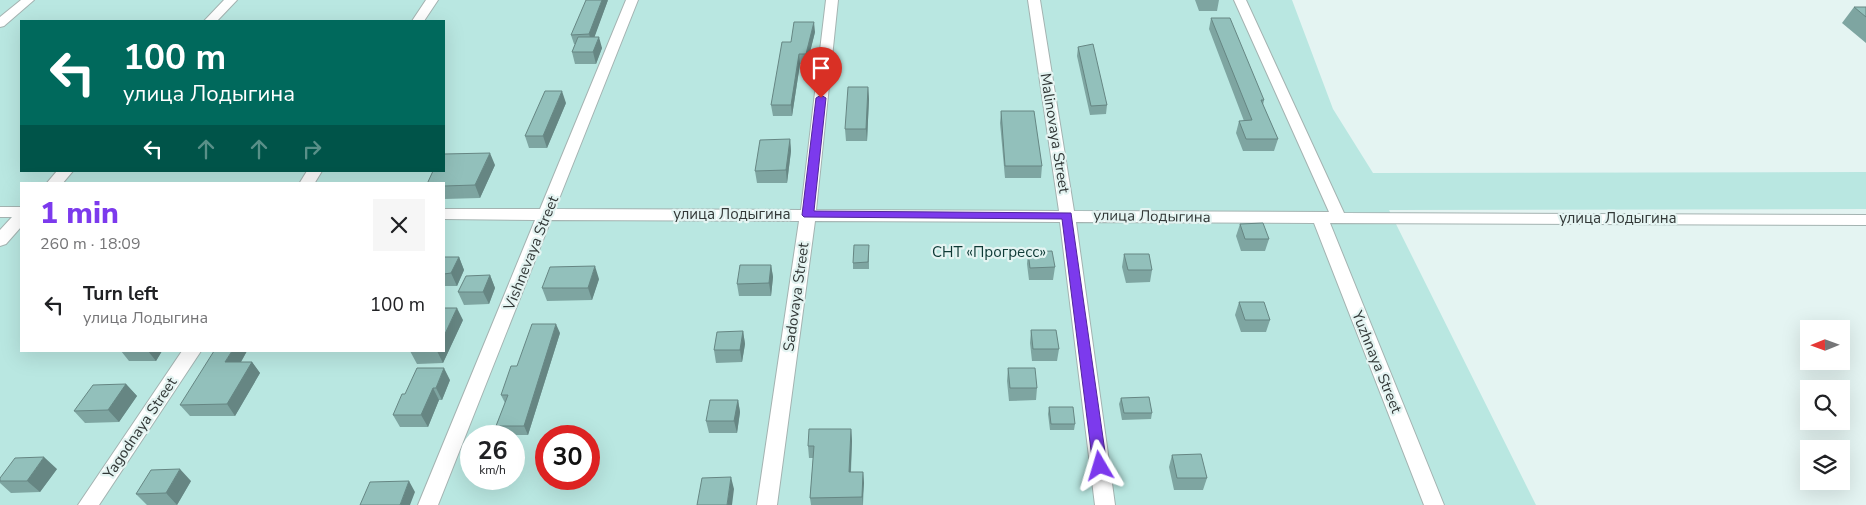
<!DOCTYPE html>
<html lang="en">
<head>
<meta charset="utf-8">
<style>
  body { margin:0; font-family:"Nunito Sans",sans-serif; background:#f6f6f6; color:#202124; height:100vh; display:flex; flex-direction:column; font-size:19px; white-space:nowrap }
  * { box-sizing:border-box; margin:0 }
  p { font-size:16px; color:#757577 }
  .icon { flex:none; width:28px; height:28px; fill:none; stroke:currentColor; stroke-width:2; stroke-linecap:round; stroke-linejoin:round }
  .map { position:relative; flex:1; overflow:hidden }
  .drawer { position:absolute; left:20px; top:182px; width:425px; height:170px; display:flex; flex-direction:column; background:#fff; border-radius:0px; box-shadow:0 5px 20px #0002 }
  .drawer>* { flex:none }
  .top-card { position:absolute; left:20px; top:20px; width:425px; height:152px; border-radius:0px; box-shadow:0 5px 20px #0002; background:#00695c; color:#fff; overflow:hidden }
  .needle { width:32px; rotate:269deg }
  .tools { position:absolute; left:1800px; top:320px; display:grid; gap:10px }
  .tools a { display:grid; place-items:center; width:50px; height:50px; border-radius:0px; background:#fff; box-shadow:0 5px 20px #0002; font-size:25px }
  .speed { position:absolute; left:460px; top:425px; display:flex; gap:10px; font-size:25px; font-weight:700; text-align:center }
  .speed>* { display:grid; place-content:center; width:65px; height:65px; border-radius:50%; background:#fff; box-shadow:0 5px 20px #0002; line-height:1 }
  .speed small { font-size:12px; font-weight:400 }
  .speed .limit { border:8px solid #d22; background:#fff; color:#111 }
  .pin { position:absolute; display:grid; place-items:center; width:42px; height:42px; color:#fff; margin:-51px -21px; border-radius:50% 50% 50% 0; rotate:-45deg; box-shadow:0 0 5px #0007 }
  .pin .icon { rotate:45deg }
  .me { position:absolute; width:55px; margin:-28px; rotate:353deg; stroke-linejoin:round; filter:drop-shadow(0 0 4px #0008) }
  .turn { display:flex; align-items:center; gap:18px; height:105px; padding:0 20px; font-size:22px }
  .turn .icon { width:65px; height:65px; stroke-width:2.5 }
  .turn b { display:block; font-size:35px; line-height:42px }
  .lanes { display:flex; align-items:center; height:48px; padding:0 20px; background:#0003; justify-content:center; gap:25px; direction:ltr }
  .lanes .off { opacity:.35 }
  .round { display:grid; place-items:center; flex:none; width:52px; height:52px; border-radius:0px; background:#f6f6f6 }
  .overview { display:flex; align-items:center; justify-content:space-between; height:85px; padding:0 20px }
  h1 { font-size:30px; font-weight:800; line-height:38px; color:#7c3aed }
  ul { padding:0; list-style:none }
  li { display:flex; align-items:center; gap:15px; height:75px; padding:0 20px }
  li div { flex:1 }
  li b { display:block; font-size:19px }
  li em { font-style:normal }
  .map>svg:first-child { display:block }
  .green { fill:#b9e7e1; fill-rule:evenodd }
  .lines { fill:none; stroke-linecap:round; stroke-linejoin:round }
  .street-casing { stroke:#a4b3b1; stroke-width:2 }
  .street { fill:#fff; fill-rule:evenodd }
  .wall { fill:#7ea5a1 }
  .shaded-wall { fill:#668683 }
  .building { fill:#92c0bb; stroke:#668683 }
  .route { fill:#7c3aed; stroke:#51269a }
  .labels { text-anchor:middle; stroke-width:4.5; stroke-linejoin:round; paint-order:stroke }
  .street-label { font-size:15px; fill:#323837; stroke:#e4f4f2 }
  .park-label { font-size:15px; fill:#0d3935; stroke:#e4f4f2 }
</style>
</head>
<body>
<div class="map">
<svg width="1866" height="505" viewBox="0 0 1866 505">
  <rect width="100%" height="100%" fill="#e4f4f2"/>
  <path class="green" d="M0 0H1292L1333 109 1373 173 1866 172V209L1389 210 1536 505H0ZM21 21H444V171H21ZM21 184H444V351H21ZM471 436H514V479H471ZM546 436H589V479H546Z"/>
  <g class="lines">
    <g class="street-casing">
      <path id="street" d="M21 0H34L4 26 0 27V17Z
        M224 0H237L217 21H204Z
        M426 0H438L424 21H412Z
        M626 0H638L555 209 801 210 826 0H838L816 210 1059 211 1028 0H1040L1074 211 1329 212 1234 0H1246L1344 213 1866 215V225L1330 223 1444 505H1424L1314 223 1076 222 1115 505H1095L1060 222 815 221 777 505H757L799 221 551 220 438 505H418L535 220 444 219V209H540Z
        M57 171H73L62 184H46Z
        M307 171H322L314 184H299Z
        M0 207H21V227L6 244 0 246V230L12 217H0Z
        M182 351H201L99 505H78Z"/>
    </g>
    <use href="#street" class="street"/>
  </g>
  <path class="wall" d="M608 0 594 37 602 48 596 64H575L572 52 575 44H574L571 35Z
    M1195 0H1219L1217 11H1199Z
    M1854 7H1866V43L1842 23Z
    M1211 18 1264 100 1263 105 1278 139 1274 151H1243L1236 133 1239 121H1244L1209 29Z
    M815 32 807 64H800L792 116H773L771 105 791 42Z
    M1078 47 1107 105 1106 114 1090 115 1077 56Z
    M868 87 869 99 867 141H846L845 129Z
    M566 103 547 148H529L525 136Z
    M1001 111 1042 166 1041 178H1005L1000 123Z
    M790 139 791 151 787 183H757L755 171Z
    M495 165 480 198 444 199V184Z
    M1240 224 1269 239 1265 251H1241L1236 236Z
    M869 251V269H853V263Z
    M1028 252 1055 267 1053 280H1029L1027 264Z
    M1124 254 1152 270 1150 282 1126 283 1122 267Z
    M444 257H459L464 270 457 286H444Z
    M771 265 773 277 771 296H739L737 284Z
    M490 275 495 288 489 304 464 305 458 292Z
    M599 279 592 300 547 301 542 288Z
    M1239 302 1270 320 1266 332H1241L1235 315Z
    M463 320 443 363 417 364 410 351Z
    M1031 330 1059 349 1057 361H1032L1030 343Z
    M743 331 745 344 742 362 716 363 714 350Z
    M560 333 528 435H501L496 426 505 403 501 395 517 366Z
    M121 351H162L156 361H129Z
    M247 351 241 362H252L260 373 235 416H190L180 405Z
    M1008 368 1037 388 1036 400 1009 401 1007 381Z
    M450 380 442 400H439L428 427H400L393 415 405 394Z
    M126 384 137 396 119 422 85 423 74 411Z
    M1121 398 1152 413 1151 419 1122 420 1119 404Z
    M738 400 740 412 737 433H709L706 421Z
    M1049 407 1075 424 1074 430H1050L1048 414Z
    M851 429 852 441 851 472H863L864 483 863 505H811L810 498 813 458H809L808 446Z
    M1172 455 1207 478 1203 490H1174L1169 467Z
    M57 469 40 492 11 493 0 483V478Z
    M191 481 177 505H147L136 494Z"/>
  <path class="shaded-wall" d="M602 0H608L592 44 589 34Z
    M814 22 815 32 807 64 806 54Z
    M599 37 602 48 596 64 593 52Z
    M799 54 800 64 792 116 791 105Z
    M868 87 869 99 867 141 866 129Z
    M562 91 566 103 547 148 543 136Z
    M790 139 791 151 787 183 786 170Z
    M490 153 495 165 480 198 475 185Z
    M459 257 464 270 457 286 451 273Z
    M771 265 773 277 771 296 769 283Z
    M595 266 599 279 592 300 588 288Z
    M490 275 495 288 489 304 483 292Z
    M457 308 463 320 443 363 437 351H444V336Z
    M556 324 560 333 528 435 524 426Z
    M743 331 745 344 742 362 740 350Z
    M148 351H162L156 361Z
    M232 351H247L234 374 225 362Z
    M252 362 260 373 235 416 227 404Z
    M444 368 450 380 442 400 436 388Z
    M126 384 137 396 119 422 108 410Z
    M433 388 439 400 428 427 421 415Z
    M738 400 740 412 737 433 734 421Z
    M851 429 852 441 850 484 849 472Z
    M44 457 57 469 40 492 27 481Z
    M180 469 191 481 177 505 166 493Z
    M863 472 864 483 862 505V497Z
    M731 477 734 489 732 505H727Z
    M409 481 415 492 410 505H400Z"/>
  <path class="building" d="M586 0H602L589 34 571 35Z
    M1854 7H1866V17Z
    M1211 18H1230L1264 100H1261L1278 139H1246L1239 121 1252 120Z
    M794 22H814L806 54H799L791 105H771L782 42H791Z
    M578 37H599L593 52H572Z
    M1093 44 1107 105 1091 106 1078 47Z
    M848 87H868L866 129H845Z
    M545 91H562L543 136H525Z
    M1001 111H1034L1042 166H1005Z
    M790 139 786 170 755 171 760 140Z
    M490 153 475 185 444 186V184H427L433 171H444V154Z
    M1263 223 1269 239H1245L1240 224Z
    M854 245H869L868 262 853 263Z
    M1052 251 1055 267 1030 268 1028 252Z
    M1124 254H1149L1152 270H1128Z
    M444 257H459L451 273 444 274Z
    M740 265H771L769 283 737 284Z
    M595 266 588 288H542L550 267Z
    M490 275 483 292H458L466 276Z
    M1239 302H1264L1270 320H1245Z
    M444 308H457L444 336Z
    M532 324H556L524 426H496L508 395H501L511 366H517Z
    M1031 330H1056L1059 349H1033Z
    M743 331 740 350H714L717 332Z
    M214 351H232L225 362H252L227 404 180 405Z
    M417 368H444L436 388H433L421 415H393L402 394H405Z
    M1008 368H1035L1037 388H1010Z
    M126 384 108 410 74 411 93 385Z
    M1149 397 1152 413H1124L1121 398Z
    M710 400H738L734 421H706Z
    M1049 407H1073L1075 424H1051Z
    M809 429H851L849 472H863L862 497 810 498 814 446H808Z
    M1201 454 1207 478H1177L1172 455Z
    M44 457 27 481H0V478L15 458Z
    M180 469 166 493 136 494 151 470Z
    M731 477 727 505H697L702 478Z
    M409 481 400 505H360L370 482Z"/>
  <path class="route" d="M821 95 826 98 814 211 1071 213 1107 466 1105 470 1100 472 1095 470 1093 466 1062 219 804 217 802 215 816 98Z"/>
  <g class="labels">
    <g class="street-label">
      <text transform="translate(1055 133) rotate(81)" y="5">Malinovaya Street</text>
      <text x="732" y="219">улица Лодыгина</text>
      <text transform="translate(1152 216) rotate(1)" y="5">улица Лодыгина</text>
      <text x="1618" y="223">улица Лодыгина</text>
      <text transform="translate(531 253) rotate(-68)" y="5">Vishnevaya Street</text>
      <text transform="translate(796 297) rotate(-82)" y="5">Sadovaya Street</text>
      <text transform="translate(1377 362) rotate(68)" y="5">Yuzhnaya Street</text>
      <text transform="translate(140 428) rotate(-56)" y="5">Yagodnaya Street</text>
    </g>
    <g class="park-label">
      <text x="989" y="257">СНТ «Прогресс»</text>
    </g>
  </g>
</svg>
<div class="tools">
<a><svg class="needle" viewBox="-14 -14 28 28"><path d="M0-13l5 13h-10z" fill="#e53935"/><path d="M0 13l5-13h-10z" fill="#757577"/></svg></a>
<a><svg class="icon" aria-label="search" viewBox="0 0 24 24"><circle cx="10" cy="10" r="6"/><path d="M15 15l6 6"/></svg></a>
<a><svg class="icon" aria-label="layers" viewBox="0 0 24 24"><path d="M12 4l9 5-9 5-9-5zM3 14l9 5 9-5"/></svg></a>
</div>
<div class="speed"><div>26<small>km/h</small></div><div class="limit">30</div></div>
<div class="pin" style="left:821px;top:98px;background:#d93025"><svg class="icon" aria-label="arrive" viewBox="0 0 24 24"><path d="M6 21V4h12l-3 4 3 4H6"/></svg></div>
<svg class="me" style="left:1100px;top:466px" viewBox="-20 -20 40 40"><path d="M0-17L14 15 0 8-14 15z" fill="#7c3aed" stroke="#fff" stroke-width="4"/></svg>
<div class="top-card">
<div class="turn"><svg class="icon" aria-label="left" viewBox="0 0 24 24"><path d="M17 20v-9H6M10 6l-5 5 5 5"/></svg><div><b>100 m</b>улица Лодыгина</div></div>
<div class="lanes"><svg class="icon" aria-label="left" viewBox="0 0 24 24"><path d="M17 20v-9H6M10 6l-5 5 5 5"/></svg><svg class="icon off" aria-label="ahead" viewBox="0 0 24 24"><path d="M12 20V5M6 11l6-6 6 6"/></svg><svg class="icon off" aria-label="ahead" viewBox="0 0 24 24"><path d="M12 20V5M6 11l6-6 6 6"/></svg><svg class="icon off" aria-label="right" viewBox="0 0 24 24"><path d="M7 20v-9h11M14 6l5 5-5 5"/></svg></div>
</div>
<section class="drawer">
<div class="overview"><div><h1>1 min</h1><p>260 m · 18:09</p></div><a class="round"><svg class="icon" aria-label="close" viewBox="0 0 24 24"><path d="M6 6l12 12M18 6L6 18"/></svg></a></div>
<ul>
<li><svg class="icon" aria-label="left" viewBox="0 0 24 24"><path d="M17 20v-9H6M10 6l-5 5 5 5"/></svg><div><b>Turn left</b><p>улица Лодыгина</p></div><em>100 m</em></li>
</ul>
</section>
</div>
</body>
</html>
